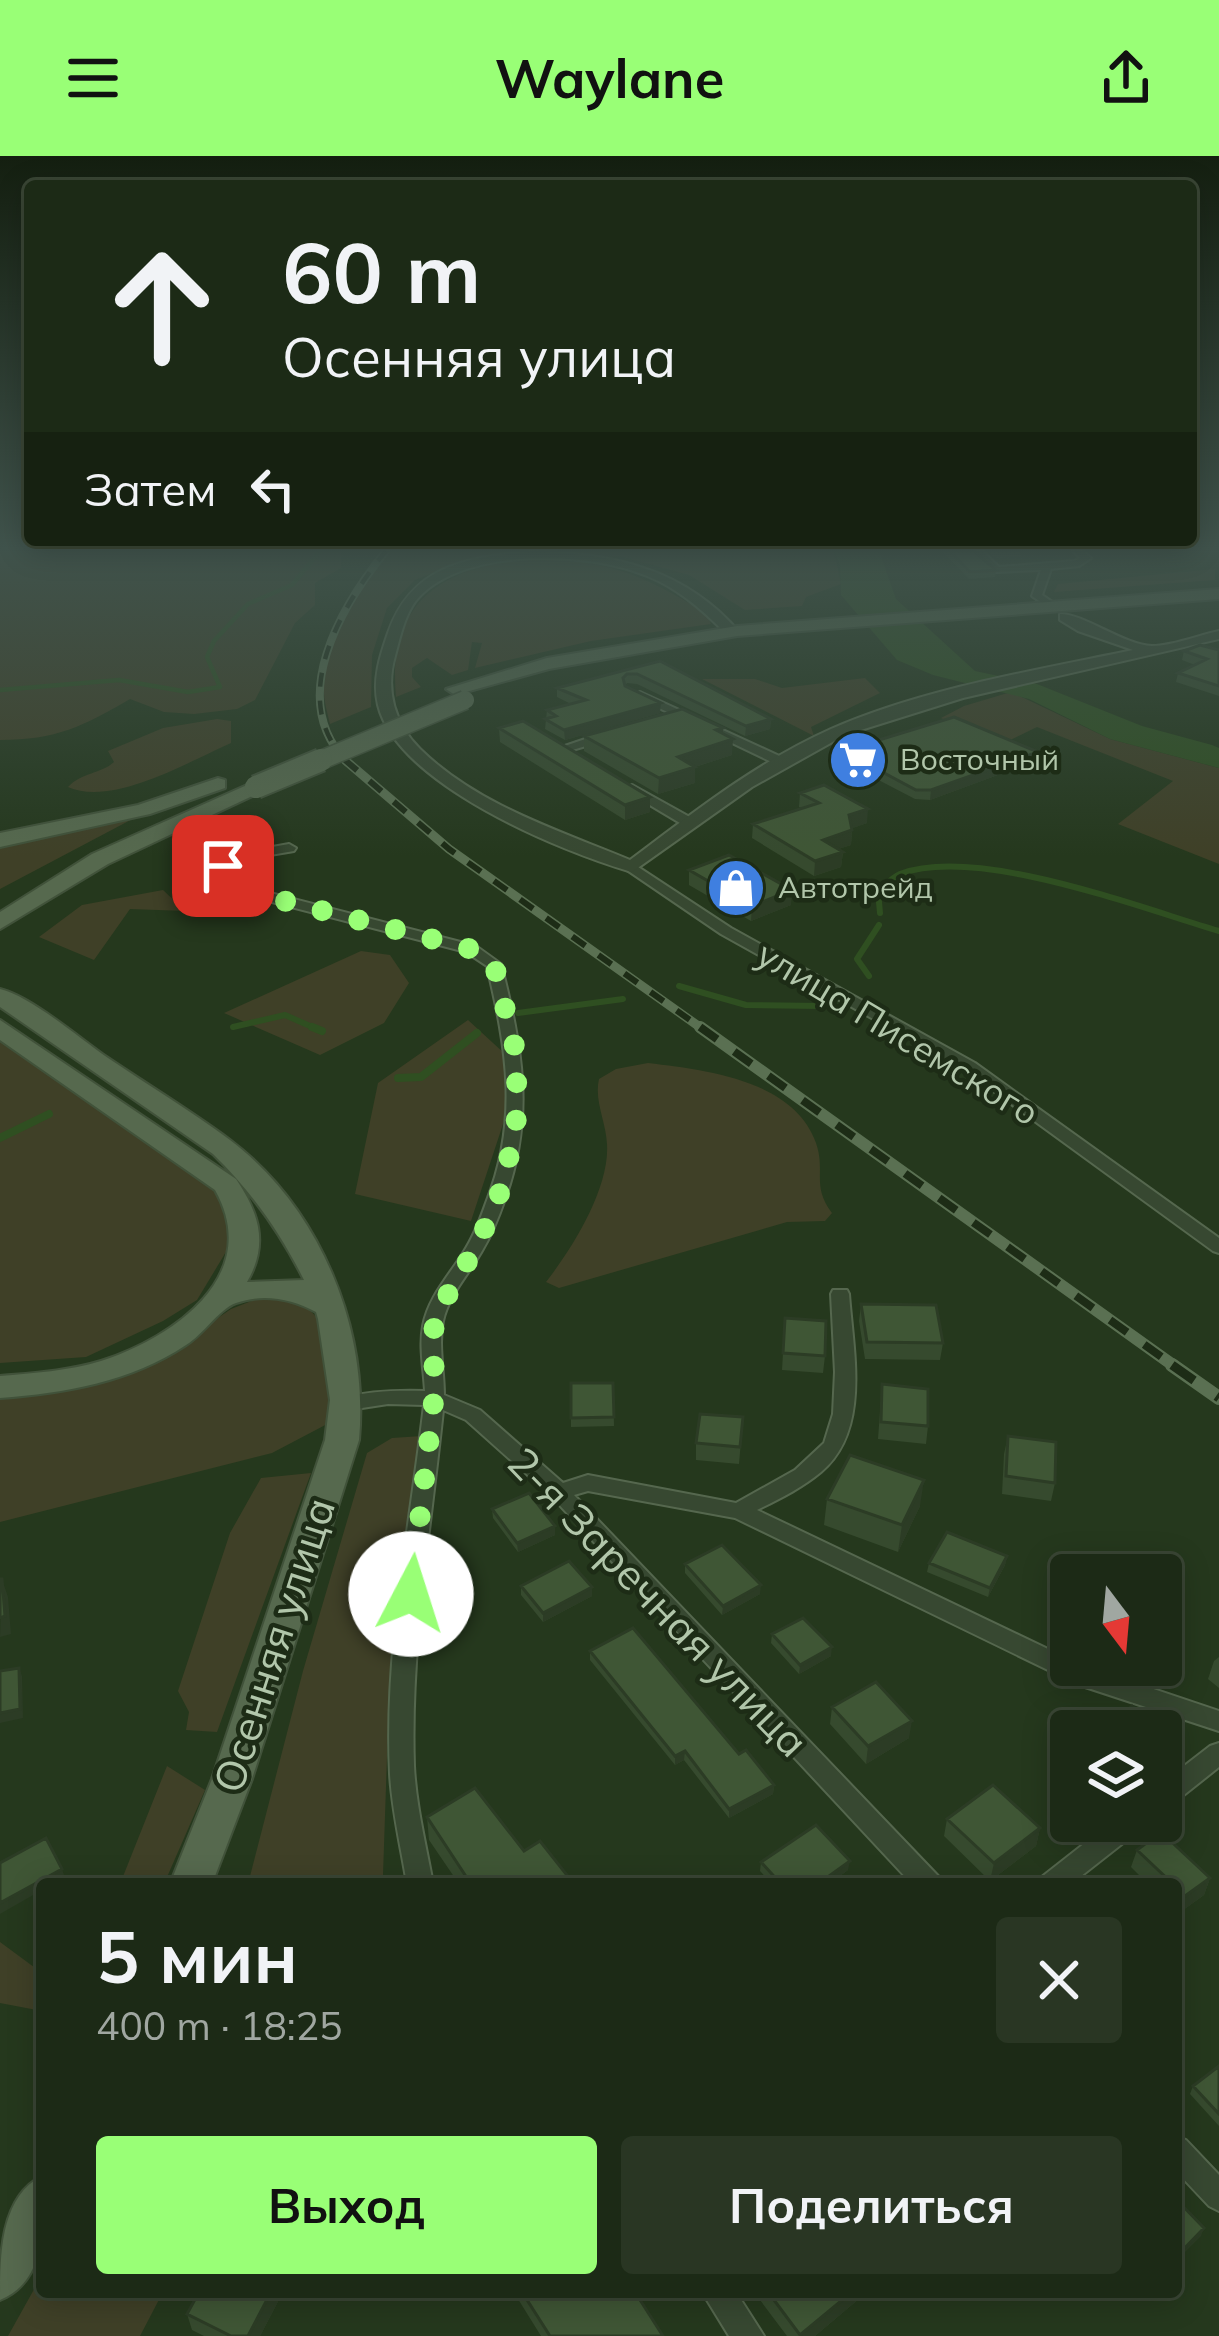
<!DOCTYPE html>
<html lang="ru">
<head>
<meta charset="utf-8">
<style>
  body { margin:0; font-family:Mulish,sans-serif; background:#293623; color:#f1f3f6; height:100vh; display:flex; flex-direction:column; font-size:45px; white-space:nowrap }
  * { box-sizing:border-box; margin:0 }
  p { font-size:39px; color:#a0a7a1 }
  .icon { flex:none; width:66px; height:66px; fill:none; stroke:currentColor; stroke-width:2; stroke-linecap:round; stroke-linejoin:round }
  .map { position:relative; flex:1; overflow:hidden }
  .sheet { position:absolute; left:36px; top:1722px; width:1146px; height:420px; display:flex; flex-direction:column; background:#1c2a16; border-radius:12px; box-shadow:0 6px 30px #0003,0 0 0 3px #3a4635 }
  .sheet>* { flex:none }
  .hud { position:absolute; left:24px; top:24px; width:1173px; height:366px; border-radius:12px; box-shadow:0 6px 30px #0003,0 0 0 3px #3a4635; background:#1c2a16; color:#f1f3f6; overflow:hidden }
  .needle { width:78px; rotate:164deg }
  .controls { position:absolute; left:1050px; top:1398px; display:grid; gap:24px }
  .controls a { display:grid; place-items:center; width:132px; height:132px; border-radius:12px; background:#1c2a16; box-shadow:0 6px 30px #0003,0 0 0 3px #3a4635; font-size:60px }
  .pin { position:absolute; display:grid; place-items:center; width:102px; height:102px; color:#fff; margin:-51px; border-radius:24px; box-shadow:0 6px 18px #0006 }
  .me { position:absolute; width:132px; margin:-66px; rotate:5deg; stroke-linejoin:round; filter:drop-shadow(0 0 9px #0008) }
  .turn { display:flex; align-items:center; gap:42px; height:252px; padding:0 60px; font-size:54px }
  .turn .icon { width:156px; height:156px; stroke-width:2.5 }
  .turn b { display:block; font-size:84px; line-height:102px }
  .then { display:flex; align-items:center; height:114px; padding:0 60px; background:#0003; gap:24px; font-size:45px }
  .round { display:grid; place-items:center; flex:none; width:126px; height:126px; border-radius:12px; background:#293623 }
  .headline { display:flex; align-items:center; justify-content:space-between; height:204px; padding:0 60px }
  h1 { font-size:72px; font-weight:700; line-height:90px }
  .button { display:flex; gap:24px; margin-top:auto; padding:24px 60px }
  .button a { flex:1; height:138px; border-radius:12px; background:#99ff76; color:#111; font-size:48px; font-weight:700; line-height:138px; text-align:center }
  .button a+a { background:#293623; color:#f1f3f6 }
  header { display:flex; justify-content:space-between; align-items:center; height:156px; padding:0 60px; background:#99ff76; color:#111; font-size:54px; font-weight:700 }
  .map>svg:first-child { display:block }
  .green { fill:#3f4027 }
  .water { fill:#2f4f21 }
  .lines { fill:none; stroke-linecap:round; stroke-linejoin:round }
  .stream-far2 { stroke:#2f4f21; stroke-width:4.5 }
  .stream-far1 { stroke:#2f4f21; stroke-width:6 }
  .stream { stroke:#2f4f21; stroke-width:8 }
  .minor-casing { stroke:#55674e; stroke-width:4 }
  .tertiary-casing { stroke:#55674e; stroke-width:4 }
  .primary-casing { stroke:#41523a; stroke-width:4 }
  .minor { fill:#374831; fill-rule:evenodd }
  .tertiary { fill:#374831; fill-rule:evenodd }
  .primary { fill:#56694e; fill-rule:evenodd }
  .rail-far3-casing { stroke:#5a7052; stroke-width:8 }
  .rail-far2-casing { stroke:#5a7052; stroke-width:9 }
  .rail-far1-casing { stroke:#5a7052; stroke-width:12 }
  .rail-casing { stroke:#5a7052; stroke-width:14 }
  .rail-far3 { stroke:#1d2c16; stroke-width:4.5; stroke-dasharray:14; stroke-linecap:butt }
  .rail-far2 { stroke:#1d2c16; stroke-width:6; stroke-dasharray:16; stroke-linecap:butt }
  .rail-far1 { stroke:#1d2c16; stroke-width:8; stroke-dasharray:21; stroke-linecap:butt }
  .rail { stroke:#1d2c16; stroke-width:9; stroke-dasharray:27; stroke-linecap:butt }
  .primary-bridge-far1-casing { stroke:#41523a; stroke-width:21; stroke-linecap:butt }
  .primary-bridge-casing { stroke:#41523a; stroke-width:26; stroke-linecap:butt }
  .primary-bridge-far1 { stroke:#56694e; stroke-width:18 }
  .primary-bridge { stroke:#56694e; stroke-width:22 }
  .wall { fill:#364a2e }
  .shaded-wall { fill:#2c3c25 }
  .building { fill:#3f5635; stroke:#2c3c25; stroke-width:3 }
  .route { stroke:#99ff76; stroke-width:21; stroke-dasharray:0 37.8 }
  .labels { text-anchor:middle; stroke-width:9; stroke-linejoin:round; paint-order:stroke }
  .far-poi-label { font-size:30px; fill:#b1c6aa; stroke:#1d2c16; text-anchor:start }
  .street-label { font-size:36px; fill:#b1c6aa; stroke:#1d2c16 }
  .near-street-label { font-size:42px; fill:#b1c6aa; stroke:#1d2c16 }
</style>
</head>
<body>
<header><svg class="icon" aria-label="menu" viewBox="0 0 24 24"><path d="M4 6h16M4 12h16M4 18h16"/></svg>Waylane<svg class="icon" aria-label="share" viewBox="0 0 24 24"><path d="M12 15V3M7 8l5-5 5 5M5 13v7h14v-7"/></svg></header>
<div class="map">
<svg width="1219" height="2180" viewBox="0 0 1219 2180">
  <rect width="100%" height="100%" fill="#25381d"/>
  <path class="green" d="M0 395H341V412L315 427V449L295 467 255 544 237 553 194 558 164 556 130 543C84 570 56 584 0 584Z
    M391 395H834L841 428 806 441 802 450 745 454 689 419 620 400 539 395 466 404 415 424 387 452 372 499 371 551 330 568C327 555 323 542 324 530 326 486 360 426 391 395Z
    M529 403C605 403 643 418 707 458L711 468 591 485 475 512 482 487 472 486 468 514 452 519 427 502 412 512V521L421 531 396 541C387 445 443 411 529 403Z
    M1215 413V424L1054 436 1058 428Z
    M865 522 880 537 811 571 814 580 702 523H755L782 532Z
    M1011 536 1110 583 1219 612V708L1118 668 1173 625 1037 571 973 602V577L941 562 964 550Z
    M217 563 231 565V587C188 606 112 651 68 631 82 616 101 618 114 606L108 595 163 572Z
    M140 659 0 733V684Z
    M163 734 185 755 130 753 94 804 39 781 82 749Z
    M361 795 390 799 409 827 384 867 320 899 224 857Z
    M468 864 505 898 507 956 471 1065 355 1038 378 927Z
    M0 884 212 1031 230 1053 235 1081 197 1144 163 1165 86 1201 0 1207Z
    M648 907C706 914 794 924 816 987 826 1016 811 1029 832 1057L825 1065 787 1066 559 1132 546 1126C572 1093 610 1032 607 988 606 965 594 945 599 923L616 913Z
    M264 1140C339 1140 334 1209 331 1266L272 1297 0 1366V1236L162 1200 231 1153Z
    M422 1280 389 1542 383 1719 378 1728H248L303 1515 367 1297 392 1282Z
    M311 1317 217 1576 186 1574 189 1556 178 1535 230 1377 261 1322Z
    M167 1610 205 1634 164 1728H120Z
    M0 1786 42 1817V1855L0 1847Z
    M42 2119V2136H163L140 2180H8Z"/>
  <path class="water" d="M834 395H879L896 443 975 515 1037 528 1142 570 1212 589 1219 592V612L1110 583 1029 543 933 519 897 504 841 439 840 409Z"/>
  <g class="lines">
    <path class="stream-far2" d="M0 534 119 524 188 536 220 531 207 501 214 485 248 448 292 429 320 395"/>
    <path class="stream-far1" d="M880 757 878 735C884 730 893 721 900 718 977 689 1140 752 1219 775
      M869 820 857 803 879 769
      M679 830 746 849 821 850
      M518 857 623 843
      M233 871 285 859 319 874"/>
    <path class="stream" d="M312 871 322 875
      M398 922 421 921 477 877
      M0 982 49 958"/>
    <g class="minor-casing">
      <path id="minor" d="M972 395H982L999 411 1074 405 1080 402 1073 395H1083L1091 402 1079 410 1051 413 1042 439 1058 450 1059 452 1054 455 1032 440 1041 414 994 416Z
        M640 536 788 604 790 607 780 610 636 541 634 539Z
        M606 576 610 577V583L562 597 556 593Z
        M632 629 695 664 696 667 685 670 628 636 626 633Z
        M289 688 296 692 294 695 253 702 231 711 247 731 476 790 501 808C522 891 535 960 505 1043 499 1060 492 1078 483 1093 470 1117 449 1138 443 1165 438 1189 444 1214 444 1239L480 1254 563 1327 588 1319 736 1347 795 1314 824 1287 833 1258 835 1216 831 1138 833 1134H847L849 1138C853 1195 871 1274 821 1316 802 1332 779 1343 757 1354L1071 1504V1509H1082L1219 1555V1575L1079 1529 735 1362 588 1335 574 1339 938 1720 942 1728H912L552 1341 466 1264 443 1254C431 1372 410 1491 414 1610 416 1650 426 1689 433 1728H407C401 1691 392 1655 390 1618 384 1495 410 1370 424 1249L388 1248 349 1254 342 1252 339 1247 342 1242C370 1235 396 1234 425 1235 424 1214 419 1191 423 1170 428 1142 448 1121 463 1097 473 1082 480 1064 486 1047 519 964 507 894 487 810L466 796 237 737 216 710 245 696Z
        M632 707 731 772 975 907 1219 1082V1097L1213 1095 963 913 721 778 627 714V708Z
        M1219 1587V1611L1170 1650 1161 1653V1628L1210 1590Z
        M1113 1665H1144L1141 1673 1071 1728H1039L1043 1720Z
        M1176 1980 1186 1984 1219 2019V2055L1209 2050 1176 2015Z
        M702 2136H736L764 2180H729Z"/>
    </g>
    <g class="tertiary-casing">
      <path id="tertiary" d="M529 396C610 396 685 412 740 477L728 480C705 456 678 432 647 420 588 395 467 391 419 441 405 456 400 482 395 500 385 535 395 568 420 593 477 649 558 674 630 704 694 656 757 606 831 573 925 532 1033 515 1133 494L1078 475 1060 464V458C1084 458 1124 489 1152 490 1173 490 1199 479 1219 475V483L963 542 845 579 752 631 632 716C560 695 397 628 378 549 372 524 380 500 388 477 411 410 466 401 529 396Z"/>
    </g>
    <g class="primary-casing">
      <path id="primary" d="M1219 433V443L737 480 549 513 455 539 446 533 547 502 737 470Z
        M218 622 225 624V632L150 658 0 691V677L138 649Z
        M256 625 266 631 263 635 108 708 0 773V756L92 698Z
        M0 833C32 841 79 882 108 902 148 929 191 955 230 984 321 1053 369 1173 359 1284L252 1623 212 1728H170L212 1623 325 1284 330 1244 318 1163 316 1156C292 1143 263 1137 236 1147 219 1153 203 1179 186 1189 130 1226 66 1237 0 1242V1220C34 1217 68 1215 101 1205 175 1181 263 1119 215 1034L0 884V864L236 1023C259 1057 269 1088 247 1126L304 1124C280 1076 252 1036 213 998L0 851Z
        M42 2020C42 2065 49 2124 0 2144 0 2100 0 2041 42 2020Z"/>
    </g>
    <use href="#minor" class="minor"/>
    <use href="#tertiary" class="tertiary"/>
    <use href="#primary" class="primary"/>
    <g class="rail-far3-casing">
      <path id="rail-far3" d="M348 607C285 544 341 450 386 395"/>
    </g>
    <g class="rail-far2-casing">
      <path id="rail-far2" d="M345 604 449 693 704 874"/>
    </g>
    <g class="rail-far1-casing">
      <path id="rail-far1" d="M700 871 1177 1212"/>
    </g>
    <g class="rail-casing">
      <path id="rail" d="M1172 1209 1219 1242"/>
    </g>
    <use href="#rail-far3" class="rail-far3"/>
    <use href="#rail-far2" class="rail-far2"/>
    <use href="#rail-far1" class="rail-far1"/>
    <use href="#rail" class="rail"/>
    <g class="primary-bridge-far1-casing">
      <path id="primary-bridge-far1" d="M314 607 465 544"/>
    </g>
    <g class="primary-bridge-casing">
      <path id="primary-bridge" d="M256 631 321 604"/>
    </g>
    <use href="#primary-bridge-far1" class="primary-bridge-far1"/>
    <use href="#primary-bridge" class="primary-bridge"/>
  </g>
  <path class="wall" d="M942 395H974L996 414 995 421 969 423Z
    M987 395H1021L1020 401 996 402Z
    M1219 494V540L1176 526 1178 517 1195 509 1182 504 1184 495Z
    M660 505 771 563 770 573 745 580 637 528 627 527 625 530 660 557 565 584 545 573 547 554 571 548 557 541V532Z
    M499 572 650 641V656L625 664 500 586Z
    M723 572V578L732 599 695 611V627L658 638 584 595V580Z
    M843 595 1036 605 930 644 915 643 842 605Z
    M800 637 867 667 852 672 851 689 838 693 843 696 841 711 814 720 752 682 753 668 802 652 799 651Z
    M689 714 791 749 751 765 689 729Z
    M861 1148 943 1187 940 1204 865 1203 859 1165Z
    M785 1162 825 1200 823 1217 782 1214Z
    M571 1227H613L614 1270 571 1271Z
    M882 1228 928 1270 926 1288 878 1283Z
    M743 1261 739 1308 696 1304V1287Z
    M1008 1280 1055 1327 1051 1345 1002 1338 1004 1298Z
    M827 1343 920 1350 898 1396 824 1369Z
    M492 1353 555 1379 518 1396 493 1362Z
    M1007 1400 1005 1409 988 1441 927 1416 929 1407Z
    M685 1408 760 1438 722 1459 685 1417Z
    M521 1430 592 1440 543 1466 521 1439Z
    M1071 1462V1490L1059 1484 1061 1475Z
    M772 1478 831 1500 799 1518 771 1487Z
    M590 1495 739 1598 774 1629 773 1638 729 1662 684 1604 675 1609 590 1504Z
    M1219 1501V1532L1208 1523 1214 1505Z
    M832 1551 909 1582 866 1608 830 1568Z
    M427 1661 524 1695 574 1728H459L429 1684Z
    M947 1663 1040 1672 1036 1690 990 1725 944 1680Z
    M1137 1694 1210 1722 1204 1739 1179 1757 1176 1754V1728H1148L1131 1711Z
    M761 1706 848 1714 829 1728H772L760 1715Z
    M1219 1910V1970L1190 1938 1193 1930Z
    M199 2136H283L260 2180H204L192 2174 187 2158Z
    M517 2136H635L663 2180H541L518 2143Z
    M754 2136H861L860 2142 815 2180H787Z"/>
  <path class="shaded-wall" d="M661 547 660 557 565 584 564 574Z
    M771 563 770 573 745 580 746 570Z
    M723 572V587L733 583 732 599 679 616 695 611V627L658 638 659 622 678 601 716 574Z
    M1038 596 1036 605 930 644 931 634Z
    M650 641V656L625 664V649Z
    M868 653 867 667 848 674 849 659Z
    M852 674 851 689 821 699 823 684Z
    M843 696 841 711 814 720 815 705Z
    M792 734 791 749 751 765 752 750Z
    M924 1324 920 1350 898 1396 902 1369Z
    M555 1370V1379L518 1396 517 1387Z
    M1007 1400 1005 1409 988 1441 990 1432Z
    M2 1423 8 1441 11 1478 0 1481Z
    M761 1429 760 1438 722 1459 723 1450Z
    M592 1431V1440L543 1466V1457Z
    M832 1491 831 1500 799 1518 800 1509Z
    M19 1512 22 1520 23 1562 0 1567V1557Z
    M912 1565 909 1582 866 1608 868 1590Z
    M1182 1588 1179 1597 1161 1613V1607Z
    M685 1595 684 1604 675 1609V1600Z
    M774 1629 773 1638 729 1662V1653Z
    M1040 1672 1036 1690 990 1725 994 1707Z
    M850 1705 848 1714 829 1728H818Z
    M62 1713 65 1722 54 1728H42V1734L0 1758V1747Z
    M1210 1722 1204 1739 1179 1757 1185 1740Z
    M1204 2072 1201 2080 1176 2105V2101Z
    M271 2136H283L260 2180H248Z
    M852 2136H861L860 2142 815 2180H800Z"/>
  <path class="building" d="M950 395H974L996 414 970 416Z
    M1200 489 1219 494V530L1178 517 1207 503 1184 495Z
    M660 505 771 563 746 570 637 518H627L623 522 625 530 661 547 564 574 545 563 556 560 547 554 586 544 557 532Z
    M682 553 723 572 716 574 733 583 678 601 695 611 659 622 584 580Z
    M954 561 1038 596 931 634H916L843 595Z
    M523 565 650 641 625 649 499 572Z
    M824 629 868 653 849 659 852 674 823 684 843 696 815 705 753 668 819 647 800 637Z
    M729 699 792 734 752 750 689 714Z
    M861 1148 936 1149 943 1187 867 1186Z
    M785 1162 826 1165 825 1200 783 1197Z
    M571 1227H613L614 1261 571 1262Z
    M882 1228 928 1233V1270L881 1266Z
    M700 1258 743 1261 740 1291 696 1287Z
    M1008 1280 1056 1286 1055 1327 1006 1320Z
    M850 1299 924 1324 902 1369 827 1343Z
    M529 1337 555 1370 517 1387 492 1353Z
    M947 1376 1007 1400 990 1432 929 1407Z
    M722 1389 761 1429 723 1450 685 1408Z
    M569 1405 592 1431 543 1457 521 1430Z
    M0 1423H2L5 1460 0 1462Z
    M803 1462 832 1491 800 1509 772 1478Z
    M1071 1462V1480L1061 1475Z
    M633 1472 739 1598 746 1594 774 1629 729 1653 685 1595 675 1600 590 1495Z
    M19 1512 20 1553 0 1557V1515Z
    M876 1526 912 1565 868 1590 832 1551Z
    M1132 1550 1182 1588 1161 1607V1575H1102Z
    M993 1629 1040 1672 994 1707 947 1663Z
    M475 1632 524 1695 540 1685 574 1728H471L427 1661Z
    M816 1669 850 1705 818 1728H781L761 1706Z
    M1161 1676 1210 1722 1185 1740 1176 1731V1728H1173L1137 1694Z
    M46 1682 62 1713 0 1747V1707Z
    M1219 1910V1958L1193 1930Z
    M1176 2043 1204 2072 1176 2101Z
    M199 2136H271L248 2180H231L187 2158Z
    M522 2136H635L663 2180H550Z
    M768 2136H852L800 2179Z"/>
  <linearGradient id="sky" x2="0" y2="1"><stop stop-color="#141f10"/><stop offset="0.56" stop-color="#40534c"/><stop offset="1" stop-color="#40534c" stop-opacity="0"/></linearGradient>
  <rect width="1219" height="700" fill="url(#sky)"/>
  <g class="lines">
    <path class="route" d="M223 710 242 734 471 793 494 808 515 892 518 955 504 1027 478 1088 434 1162V1242L411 1438"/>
  </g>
  <defs>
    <g id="supermarket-disc" transform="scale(3)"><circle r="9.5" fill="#3f7fe0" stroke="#1d2c16"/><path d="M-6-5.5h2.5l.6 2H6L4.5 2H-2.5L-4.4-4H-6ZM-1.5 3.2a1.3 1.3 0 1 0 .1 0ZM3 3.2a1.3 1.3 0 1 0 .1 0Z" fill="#fff"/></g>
    <g id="shop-disc" transform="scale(3)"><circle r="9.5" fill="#3f7fe0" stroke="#1d2c16"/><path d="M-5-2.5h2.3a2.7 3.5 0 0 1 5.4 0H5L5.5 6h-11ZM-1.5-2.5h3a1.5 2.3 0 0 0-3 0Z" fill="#fff"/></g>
  </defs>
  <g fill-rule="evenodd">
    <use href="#supermarket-disc" x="858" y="604"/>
    <use href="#shop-disc" x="736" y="732"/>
  </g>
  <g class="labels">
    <g class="far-poi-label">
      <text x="900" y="614">Восточный</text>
      <text x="778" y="742">Автотрейд</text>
    </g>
    <g class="street-label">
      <text transform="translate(898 877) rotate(31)" y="13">улица Писемского</text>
    </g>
    <g class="near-street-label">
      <text transform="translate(658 1446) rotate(46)" y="15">2-я Заречная улица</text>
      <text transform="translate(274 1489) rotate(-72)" y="15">Осенняя улица</text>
    </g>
  </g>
</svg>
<div class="controls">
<a><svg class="needle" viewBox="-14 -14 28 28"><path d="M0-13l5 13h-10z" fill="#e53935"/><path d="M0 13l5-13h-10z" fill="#a0a7a1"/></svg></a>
<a><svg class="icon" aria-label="layers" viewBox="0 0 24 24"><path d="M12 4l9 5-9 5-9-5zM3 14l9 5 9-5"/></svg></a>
</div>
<div class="pin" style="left:223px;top:710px;background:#d93025"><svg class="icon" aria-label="arrive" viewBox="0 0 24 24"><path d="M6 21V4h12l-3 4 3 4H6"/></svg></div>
<svg class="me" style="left:411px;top:1438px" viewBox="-20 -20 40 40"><circle r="19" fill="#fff"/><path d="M0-13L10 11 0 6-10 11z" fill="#99ff76"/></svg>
<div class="hud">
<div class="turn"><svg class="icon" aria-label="ahead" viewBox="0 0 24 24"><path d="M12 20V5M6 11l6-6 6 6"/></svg><div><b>60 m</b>Осенняя улица</div></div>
<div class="then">Затем<svg class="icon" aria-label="left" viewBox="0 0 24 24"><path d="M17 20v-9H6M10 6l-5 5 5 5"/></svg></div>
</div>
<section class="sheet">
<div class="headline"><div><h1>5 мин</h1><p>400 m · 18:25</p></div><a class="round"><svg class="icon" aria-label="close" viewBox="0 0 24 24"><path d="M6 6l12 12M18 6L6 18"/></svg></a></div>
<div class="button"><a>Выход</a><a>Поделиться</a></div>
</section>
</div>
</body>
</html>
